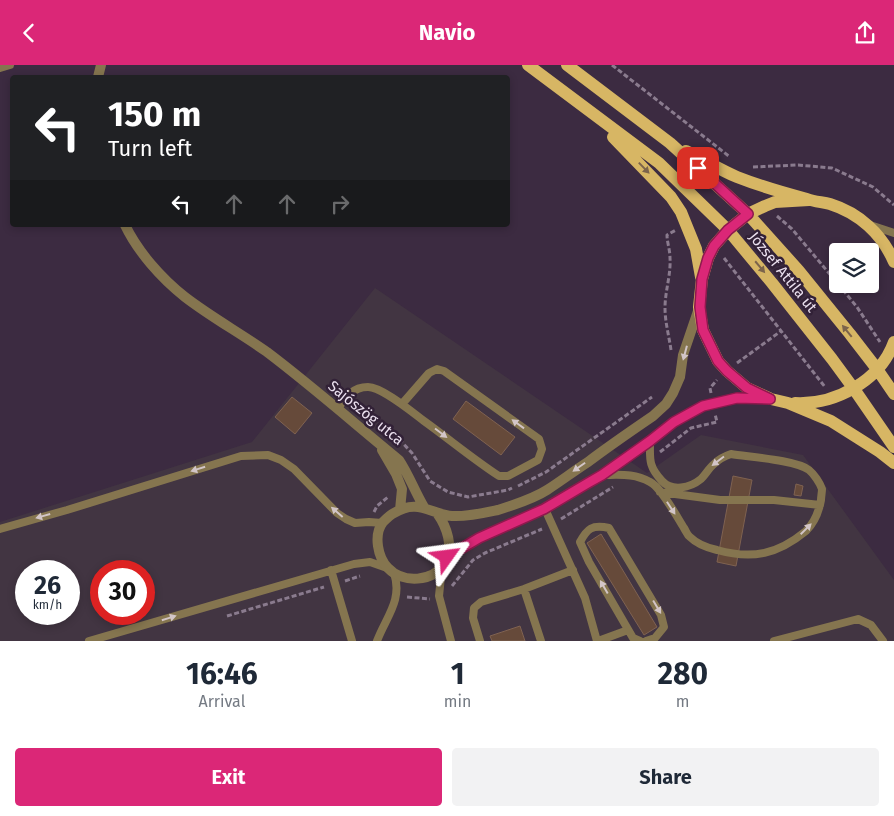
<!DOCTYPE html>
<html lang="en">
<head>
<meta charset="utf-8">
<style>
  body { margin:0; font-family:"Fira Sans",sans-serif; background:#f2f2f3; color:#1f2937; height:100vh; display:flex; flex-direction:column; font-size:19px; white-space:nowrap }
  * { box-sizing:border-box; margin:0 }
  p { font-size:16px; color:#747a83 }
  .icon { flex:none; width:28px; height:28px; fill:none; stroke:currentColor; stroke-width:2; stroke-linecap:round; stroke-linejoin:round }
  .map { position:relative; height:576px; overflow:hidden }
  .drawer { display:flex; flex-direction:column; background:#fff; flex:1 }
  .drawer>* { flex:none }
  .guide { position:absolute; left:10px; top:10px; width:500px; height:152px; border-radius:5px; box-shadow:0 2px 8px #0003; background:#202124; color:#fff; overflow:hidden }
  .fabs { position:absolute; left:829px; top:178px; display:grid; gap:10px }
  .fabs a { display:grid; place-items:center; width:50px; height:50px; border-radius:5px; background:#fff; box-shadow:0 2px 8px #0003; font-size:25px }
  .speed { position:absolute; left:15px; top:495px; display:flex; gap:10px; font-size:25px; font-weight:700; text-align:center }
  .speed>* { display:grid; place-content:center; width:65px; height:65px; border-radius:50%; background:#fff; box-shadow:0 2px 8px #0003; line-height:1 }
  .speed small { font-size:12px; font-weight:400 }
  .speed .limit { border:8px solid #d22; background:#fff; color:#111 }
  .pin { position:absolute; display:grid; place-items:center; width:42px; height:42px; color:#fff; margin:-21px; border-radius:10px; box-shadow:0 2px 8px #0006 }
  .me { position:absolute; width:55px; margin:-28px; rotate:59deg; stroke-linejoin:round; filter:drop-shadow(0 0 4px #0008) }
  .turn { display:flex; align-items:center; gap:18px; height:105px; padding:0 15px; font-size:22px }
  .turn .icon { width:65px; height:65px; stroke-width:2.5 }
  .turn b { display:block; font-size:35px; line-height:42px }
  .lanes { display:flex; align-items:center; height:48px; padding:0 15px; background:#0003; justify-content:center; gap:25px; direction:ltr }
  .lanes .off { opacity:.35 }
  .eta { display:flex; justify-content:space-evenly; align-items:center; height:85px; text-align:center }
  .eta b { font-size:30px; font-weight:700; line-height:35px }
  .action { display:flex; gap:10px; margin-top:auto; padding:10px 15px }
  .action a { flex:1; height:58px; border-radius:5px; background:#db2777; color:#fff; font-size:20px; font-weight:700; line-height:58px; text-align:center }
  .action a+a { background:#f2f2f3; color:#1f2937 }
  header { display:flex; justify-content:space-between; align-items:center; height:65px; padding:0 15px; background:#db2777; color:#fff; font-size:22px; font-weight:700 }
  .map>svg:first-child { display:block }
  .commercial { fill:#423542; fill-rule:evenodd }
  .building { fill:#664a3a; stroke:#7f6251 }
  .lines { fill:none; stroke-linecap:round; stroke-linejoin:round }
  .path { stroke:#8a7b8e; stroke-width:3; stroke-dasharray:5 2.5; stroke-linecap:butt }
  .lane { stroke:#85754f; stroke-width:8 }
  .street { stroke:#85754f; stroke-width:10 }
  .primary { stroke:#d7b664; stroke-width:12 }
  .oneway { fill:#7c644b }
  .oneway2 { fill:#d2c5c7 }
  .route-casing { stroke:#8e194d; stroke-width:12 }
  .route { stroke:#db2777; stroke-width:9 }
  .labels { text-anchor:middle; stroke-width:5; stroke-linejoin:round; paint-order:stroke }
  .street-label { font-size:15px; fill:#ebe0ef; stroke:#322137 }
</style>
</head>
<body>
<header><svg class="icon" aria-label="back" viewBox="0 0 24 24"><path d="M15 5l-7 7 7 7"/></svg>Navio<svg class="icon" aria-label="share" viewBox="0 0 24 24"><path d="M12 15V3M7 8l5-5 5 5M5 13v7h14v-7"/></svg></header>
<div class="map">
<svg width="894" height="576" viewBox="0 0 894 576">
  <rect width="100%" height="100%" fill="#3c2b41"/>
  <path class="commercial" d="M375 223 647 408 701 370 803 390 894 515V576H0V457L252 377ZM26 506H69V549H26ZM101 506H144V549H101Z"/>
  <path class="building" d="M292 332 312 348 295 369 275 352Z
    M466 336 515 372 501 390 453 354Z
    M733 411 752 415 736 501 717 497Z
    M796 419 803 421 801 431 794 430Z
    M601 469 657 562 644 570 587 478Z
    M520 561 525 576H492L490 571Z"/>
  <g class="lines">
    <path class="path" d="M612 0 730 92
      M753 102 798 100 832 103 873 122 894 140
      M777 151 792 164 838 219
      M724 193 825 322
      M838 219 857 242 880 277
      M671 285C669 271 665 257 665 243 665 226 671 210 670 193 670 185 667 177 667 170L676 165
      M737 298 781 266
      M711 328 710 323 717 315
      M381 361 398 373 412 388 430 416 448 427 468 432 508 425 512 423
      M660 387 691 363 717 357 715 349
      M518 421 546 407 652 332
      M374 447 377 441 388 432
      M561 454 613 422
      M345 516 360 511
      M452 521 473 495 485 488 542 464
      M407 532 430 534
      M227 551 324 522"/>
    <path class="lane" d="M0 3 10 0
      M870 160 894 168
      M338 344C345 332 353 322 368 322 382 322 412 347 424 356 449 374 473 394 499 411H508L538 395 542 384 539 374 444 306 437 304 429 308 402 339
      M602 410C620 410 634 408 650 417 661 422 677 452 684 463 686 466 687 470 690 472 697 479 708 483 717 485 753 495 778 489 806 466 814 458 819 446 821 435 821 432 822 427 822 424 820 418 814 409 809 405 796 395 749 392 731 389 725 391 719 394 714 399 709 403 706 409 701 414 690 423 672 427 662 416 648 401 650 394 650 376
      M660 427 720 435H774L820 440
      M545 444 585 533 597 576
      M0 464 67 445 241 391 268 390 281 395 294 404 337 448 346 454 355 458 369 457 382 458
      M442 502 439 531 451 576
      M331 505 352 576
      M524 524 541 576
      M89 576 354 499 370 497 387 503
      M377 576C386 552 403 535 394 508
      M480 576 473 553 474 543 481 537 524 524 573 505
      M598 576 628 565
      M640 576 633 573 589 497 580 477C587 464 592 459 609 463L661 550 664 562 655 573 646 576
      M774 576 858 554 871 560 883 576"/>
    <path class="street" d="M98 12 101 0
      M125 160C138 187 161 213 185 232 211 252 240 268 267 287 312 321 355 359 399 395 409 410 415 427 424 442
      M382 385 396 409 402 424 400 445
      M437 448C447 462 454 482 445 498 433 517 403 519 388 503 378 493 373 470 383 457 386 454 390 450 394 448 418 433 430 449 452 451 467 452 484 448 498 445 514 440 533 434 547 425 561 416 574 406 588 397 609 381 631 366 653 351L666 339 673 328 680 312 683 290 699 243
      M447 492 479 473 545 444 602 410 650 376 674 357 703 341 737 333 768 334"/>
    <path class="primary" d="M528 0 659 98 728 165 772 218 832 294 854 324 894 382
      M567 0 670 78 748 149 799 206 850 269 877 304 894 329
      M613 72 671 132 681 147 696 184 701 212
      M686 86C703 94 720 105 737 112 760 121 784 128 807 134 815 137 823 137 830 139 859 148 882 169 894 197
      M809 135 775 137 765 141 748 149 728 165 714 181 708 193 702 214 699 242 703 265 718 296 727 306 747 323 771 334 788 338 831 356 880 387 894 398
      M795 338C835 340 880 316 894 277"/>
  </g>
  <defs><path id="oneway-solid" d="M-6-.8H1V-3.2L6.5 0L1 3.2V.8H-6Z" transform="scale(1.25)"/></defs>
  <g class="oneway">
    <use href="#oneway-solid" transform="translate(644 103) rotate(46)"/>
    <use href="#oneway-solid" transform="translate(760 202) rotate(50)"/>
    <use href="#oneway-solid" transform="translate(847 266) rotate(-129)"/>
  </g>
  <g class="oneway2">
    <use href="#oneway-solid" transform="translate(685 288) rotate(105)"/>
    <use href="#oneway-solid" transform="translate(518 359) rotate(-144)"/>
    <use href="#oneway-solid" transform="translate(441 368) rotate(37)"/>
    <use href="#oneway-solid" transform="translate(718 396) rotate(143)"/>
    <use href="#oneway-solid" transform="translate(579 402) rotate(145)"/>
    <use href="#oneway-solid" transform="translate(198 404) rotate(162)"/>
    <use href="#oneway-solid" transform="translate(671 443) rotate(57)"/>
    <use href="#oneway-solid" transform="translate(337 447) rotate(-139)"/>
    <use href="#oneway-solid" transform="translate(43 451) rotate(164)"/>
    <use href="#oneway-solid" transform="translate(806 464) rotate(-45)"/>
    <use href="#oneway-solid" transform="translate(604 522) rotate(-120)"/>
    <use href="#oneway-solid" transform="translate(657 542) rotate(59)"/>
    <use href="#oneway-solid" transform="translate(169 553) rotate(-17)"/>
  </g>
  <g class="lines">
    <g class="route-casing">
      <path id="route" d="M447 492 479 473 544 444 588 418 602 410 650 376 674 357 703 341 737 333 770 334 747 323 727 306 718 296 703 265 700 242 702 214 708 193 714 181 728 165 748 149 698 103"/>
    </g>
    <use href="#route" class="route"/>
  </g>
  <g class="labels">
    <g class="street-label">
      <text transform="translate(783 207) rotate(51)" y="5">József Attila út</text>
      <text transform="translate(366 348) rotate(39)" y="5">Sajószög utca</text>
    </g>
  </g>
</svg>
<div class="fabs">
<a><svg class="icon" aria-label="layers" viewBox="0 0 24 24"><path d="M12 4l9 5-9 5-9-5zM3 14l9 5 9-5"/></svg></a>
</div>
<div class="speed"><div>26<small>km/h</small></div><div class="limit">30</div></div>
<div class="pin" style="left:698px;top:103px;background:#d93025"><svg class="icon" aria-label="arrive" viewBox="0 0 24 24"><path d="M6 21V4h12l-3 4 3 4H6"/></svg></div>
<svg class="me" style="left:447px;top:492px" viewBox="-20 -20 40 40"><path d="M0-17L14 15 0 8-14 15z" fill="#db2777" stroke="#fff" stroke-width="4"/></svg>
<div class="guide">
<div class="turn"><svg class="icon" aria-label="left" viewBox="0 0 24 24"><path d="M17 20v-9H6M10 6l-5 5 5 5"/></svg><div><b>150 m</b>Turn left</div></div>
<div class="lanes"><svg class="icon" aria-label="left" viewBox="0 0 24 24"><path d="M17 20v-9H6M10 6l-5 5 5 5"/></svg><svg class="icon off" aria-label="ahead" viewBox="0 0 24 24"><path d="M12 20V5M6 11l6-6 6 6"/></svg><svg class="icon off" aria-label="ahead" viewBox="0 0 24 24"><path d="M12 20V5M6 11l6-6 6 6"/></svg><svg class="icon off" aria-label="right" viewBox="0 0 24 24"><path d="M7 20v-9h11M14 6l5 5-5 5"/></svg></div>
</div>
</div>
<section class="drawer">
<div class="eta">
<div><b>16:46</b><p>Arrival</p></div>
<div><b>1</b><p>min</p></div>
<div><b>280</b><p>m</p></div>
</div>
<div class="action"><a>Exit</a><a>Share</a></div>
</section>
</body>
</html>
